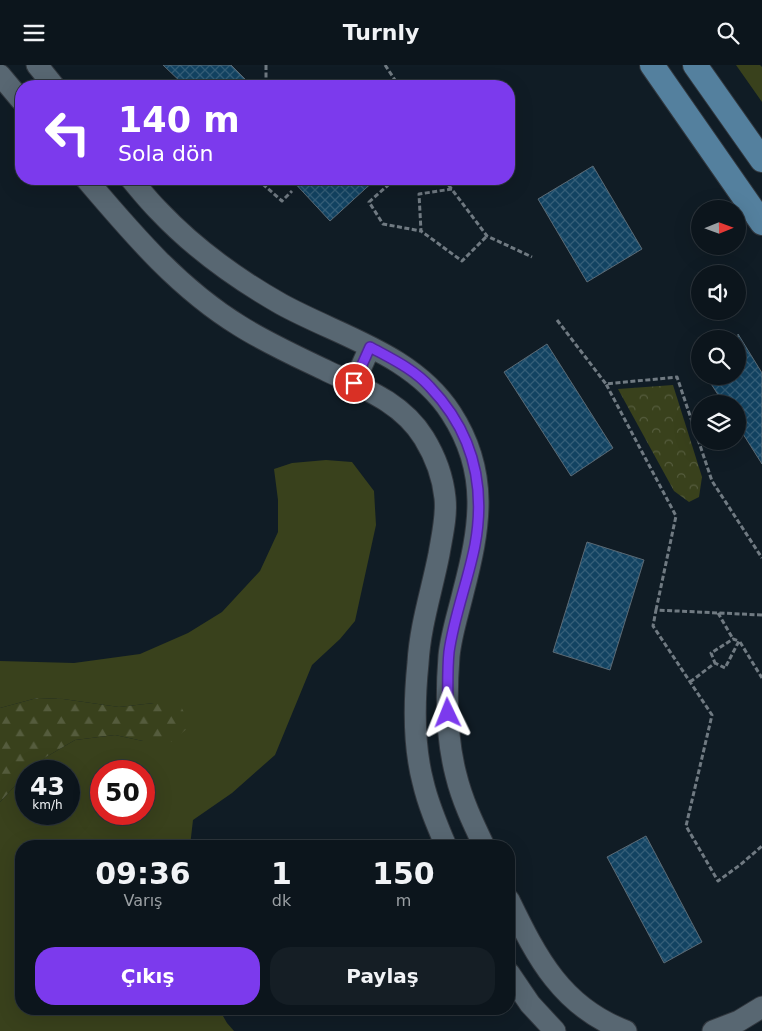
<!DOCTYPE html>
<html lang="tr">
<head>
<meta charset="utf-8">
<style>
  body { margin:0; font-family:"DejaVu Sans",sans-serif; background:#151e25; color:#f1f3f6; height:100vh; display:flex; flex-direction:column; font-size:19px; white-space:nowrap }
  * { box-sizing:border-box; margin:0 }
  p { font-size:16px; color:#9a9fa3 }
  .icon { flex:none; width:28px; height:28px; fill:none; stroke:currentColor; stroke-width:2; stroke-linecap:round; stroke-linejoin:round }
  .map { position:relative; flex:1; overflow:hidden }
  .sheet { position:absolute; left:15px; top:775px; width:500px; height:175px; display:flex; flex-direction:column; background:#0c151c; border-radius:20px; box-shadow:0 5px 20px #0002,0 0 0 1px #2c343b }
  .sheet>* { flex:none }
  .hud { position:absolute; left:15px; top:15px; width:500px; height:105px; border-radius:20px; box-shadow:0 5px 20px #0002,0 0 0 1px #2c343b; background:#7c3aed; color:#fff; overflow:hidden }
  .needle { width:32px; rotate:89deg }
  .buttons { position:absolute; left:691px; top:135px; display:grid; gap:10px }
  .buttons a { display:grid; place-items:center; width:55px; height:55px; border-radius:50%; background:#0c151c; box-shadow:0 5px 20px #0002,0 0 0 1px #2c343b; font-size:25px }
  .speed { position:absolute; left:15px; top:695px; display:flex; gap:10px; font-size:25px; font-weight:700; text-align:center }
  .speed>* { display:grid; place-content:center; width:65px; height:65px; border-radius:50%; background:#0c151c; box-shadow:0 5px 20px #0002,0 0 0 1px #2c343b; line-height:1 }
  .speed small { font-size:12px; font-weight:400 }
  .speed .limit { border:8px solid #d22; background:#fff; color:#111 }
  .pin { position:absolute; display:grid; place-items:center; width:42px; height:42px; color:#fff; margin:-21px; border:2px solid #fff; border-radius:50%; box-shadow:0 1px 5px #0007 }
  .me { position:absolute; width:55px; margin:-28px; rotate:358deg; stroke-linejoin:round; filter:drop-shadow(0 0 4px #0008) }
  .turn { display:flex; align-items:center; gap:18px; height:105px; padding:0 20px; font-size:22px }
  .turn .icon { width:65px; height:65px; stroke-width:2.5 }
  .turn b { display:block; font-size:35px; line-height:42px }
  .eta { display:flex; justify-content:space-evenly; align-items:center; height:85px; text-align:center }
  .eta b { font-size:30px; font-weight:800; line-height:35px }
  .primary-button { display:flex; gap:10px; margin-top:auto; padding:10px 20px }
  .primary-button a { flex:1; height:58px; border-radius:20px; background:#7c3aed; color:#fff; font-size:20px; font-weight:800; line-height:58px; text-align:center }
  .primary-button a+a { background:#151e25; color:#f1f3f6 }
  header { display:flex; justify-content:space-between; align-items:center; height:65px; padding:0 20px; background:#0c151c; font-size:22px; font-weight:800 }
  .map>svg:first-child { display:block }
  .grass { fill:#39411c; fill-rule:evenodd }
  .forest { fill:url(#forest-firs) }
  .park { fill:url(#park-crowns) }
  .building { fill:url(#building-cross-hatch); stroke:#5b6a75 }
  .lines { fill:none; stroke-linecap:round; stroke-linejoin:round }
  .secondary-casing { stroke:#31373e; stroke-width:23 }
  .primary-casing { stroke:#31373e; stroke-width:26 }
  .path { stroke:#707a82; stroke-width:3; stroke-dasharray:5 2.5; stroke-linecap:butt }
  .secondary { stroke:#586772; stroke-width:21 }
  .primary { stroke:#54809e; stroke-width:24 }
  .route-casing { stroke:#51269a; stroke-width:12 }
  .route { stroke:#7c3aed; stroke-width:9 }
</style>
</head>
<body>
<header><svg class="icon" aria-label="menu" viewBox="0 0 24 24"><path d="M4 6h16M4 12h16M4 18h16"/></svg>Turnly<svg class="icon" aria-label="search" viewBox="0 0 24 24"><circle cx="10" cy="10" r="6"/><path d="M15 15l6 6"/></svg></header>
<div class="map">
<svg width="762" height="966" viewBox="0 0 762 966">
  <defs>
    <pattern id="forest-firs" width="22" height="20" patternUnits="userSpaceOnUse" patternTransform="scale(1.25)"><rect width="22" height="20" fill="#39411c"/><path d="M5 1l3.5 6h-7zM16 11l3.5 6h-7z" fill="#555c3d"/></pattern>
    <pattern id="park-crowns" width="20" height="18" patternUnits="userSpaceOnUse" patternTransform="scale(1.25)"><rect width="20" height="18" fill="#39411c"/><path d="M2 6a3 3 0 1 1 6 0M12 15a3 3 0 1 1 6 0" fill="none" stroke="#555c3d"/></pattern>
    <pattern id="building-cross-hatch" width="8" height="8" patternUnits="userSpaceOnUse" patternTransform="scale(1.25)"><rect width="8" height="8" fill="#124362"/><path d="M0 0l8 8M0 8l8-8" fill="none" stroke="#345e78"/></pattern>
  </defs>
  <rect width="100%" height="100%" fill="#101c25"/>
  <path class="grass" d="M736 0H760L762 2V37Z
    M326 395 352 397 374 426 376 460 355 556 340 574 312 600 275 690 232 728 193 755 190 781H21V944H219L227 958 234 966H0V737L26 709V749H69V706H30L46 692 75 675 115 670 143 676 154 638 119 642 63 634 37 633 0 643V596L74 598 140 589 188 568 222 547 260 506 278 467V435L274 404 292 398ZM101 706H144V749H101Z"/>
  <path class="forest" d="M37 633 63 634 119 642 154 638 180 640 191 660 172 677 143 676 115 670 75 675 46 692 30 706H26V709L0 737V643Z"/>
  <path class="park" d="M673 320 702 412 699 432 689 437 674 426 618 324Z"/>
  <path class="building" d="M163 0H231L245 14 238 21H185Z
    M593 101 642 184 587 217 538 134Z
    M291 114H376L330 156Z
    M738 269 762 308V399L738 361V339H724L706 311H738Z
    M547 279 613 383 571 411 504 307Z
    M587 477 644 495 610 605 553 587Z
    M646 771 702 877 664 898 607 792Z"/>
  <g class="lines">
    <g class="secondary-casing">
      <path id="secondary" d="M37 0 54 21
        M0 10 21 35
        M86 114C132 168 178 223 240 261 267 278 298 292 327 306 363 323 402 337 424 373 435 391 443 413 445 433 447 451 442 471 439 489 432 525 420 561 418 598 414 637 413 679 423 717 428 739 437 760 446 781
        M131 114C140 125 149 136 159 146 194 183 237 214 281 239 339 271 413 289 451 348 490 408 480 463 463 528 458 549 451 570 449 591 446 630 446 672 456 710 462 735 473 758 484 781
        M354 318 370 282
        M509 835C537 893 562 942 626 966
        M509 908 530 939 555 966
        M713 966 739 956 762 942"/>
    </g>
    <g class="primary-casing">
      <path id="primary" d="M652 0 762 158
        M695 0 762 95"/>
    </g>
    <path class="path" d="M266 0V21
      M385 0 399 21
      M257 114 282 136 292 126
      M395 114 369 137 383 159 421 166
      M444 114 487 171 532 192
      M452 124 419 129 421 166 462 196 487 171
      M557 255 606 319
      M656 545 676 451 606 319 677 312 712 416 762 493
      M718 548 733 574
      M762 550 656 545 653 561 712 650 686 761 718 816 740 800 762 781
      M740 577 762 613
      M690 617 715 598 725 603 739 576 733 574 711 588 715 598"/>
    <use href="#secondary" class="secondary"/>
    <use href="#primary" class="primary"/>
  </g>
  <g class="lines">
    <g class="route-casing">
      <path id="route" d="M354 318 370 282C390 293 414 304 430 322 472 366 486 420 475 480 468 516 454 551 449 587 447 607 448 628 448 648"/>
    </g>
    <use href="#route" class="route"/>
  </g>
</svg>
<div class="buttons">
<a><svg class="needle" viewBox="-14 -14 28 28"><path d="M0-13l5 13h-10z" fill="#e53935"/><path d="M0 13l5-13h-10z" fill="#9a9fa3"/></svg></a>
<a><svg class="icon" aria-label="sound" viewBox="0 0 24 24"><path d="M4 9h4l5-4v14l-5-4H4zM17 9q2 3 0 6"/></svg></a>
<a><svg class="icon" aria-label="search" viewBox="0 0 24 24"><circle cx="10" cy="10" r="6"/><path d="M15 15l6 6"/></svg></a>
<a><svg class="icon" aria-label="layers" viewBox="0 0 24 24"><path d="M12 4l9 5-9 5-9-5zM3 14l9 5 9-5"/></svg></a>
</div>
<div class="speed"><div>43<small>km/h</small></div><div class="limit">50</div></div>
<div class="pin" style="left:354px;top:318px;background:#d93025"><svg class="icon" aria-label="arrive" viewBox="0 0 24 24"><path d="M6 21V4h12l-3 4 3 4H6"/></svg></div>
<svg class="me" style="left:448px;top:648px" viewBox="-20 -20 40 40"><path d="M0-17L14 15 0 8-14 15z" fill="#7c3aed" stroke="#fff" stroke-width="4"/></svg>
<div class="hud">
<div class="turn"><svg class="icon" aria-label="left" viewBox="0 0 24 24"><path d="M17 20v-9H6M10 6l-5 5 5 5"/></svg><div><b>140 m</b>Sola dön</div></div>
</div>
<section class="sheet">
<div class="eta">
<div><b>09:36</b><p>Varış</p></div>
<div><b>1</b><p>dk</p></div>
<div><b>150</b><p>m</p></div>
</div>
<div class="primary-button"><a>Çıkış</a><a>Paylaş</a></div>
</section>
</div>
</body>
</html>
